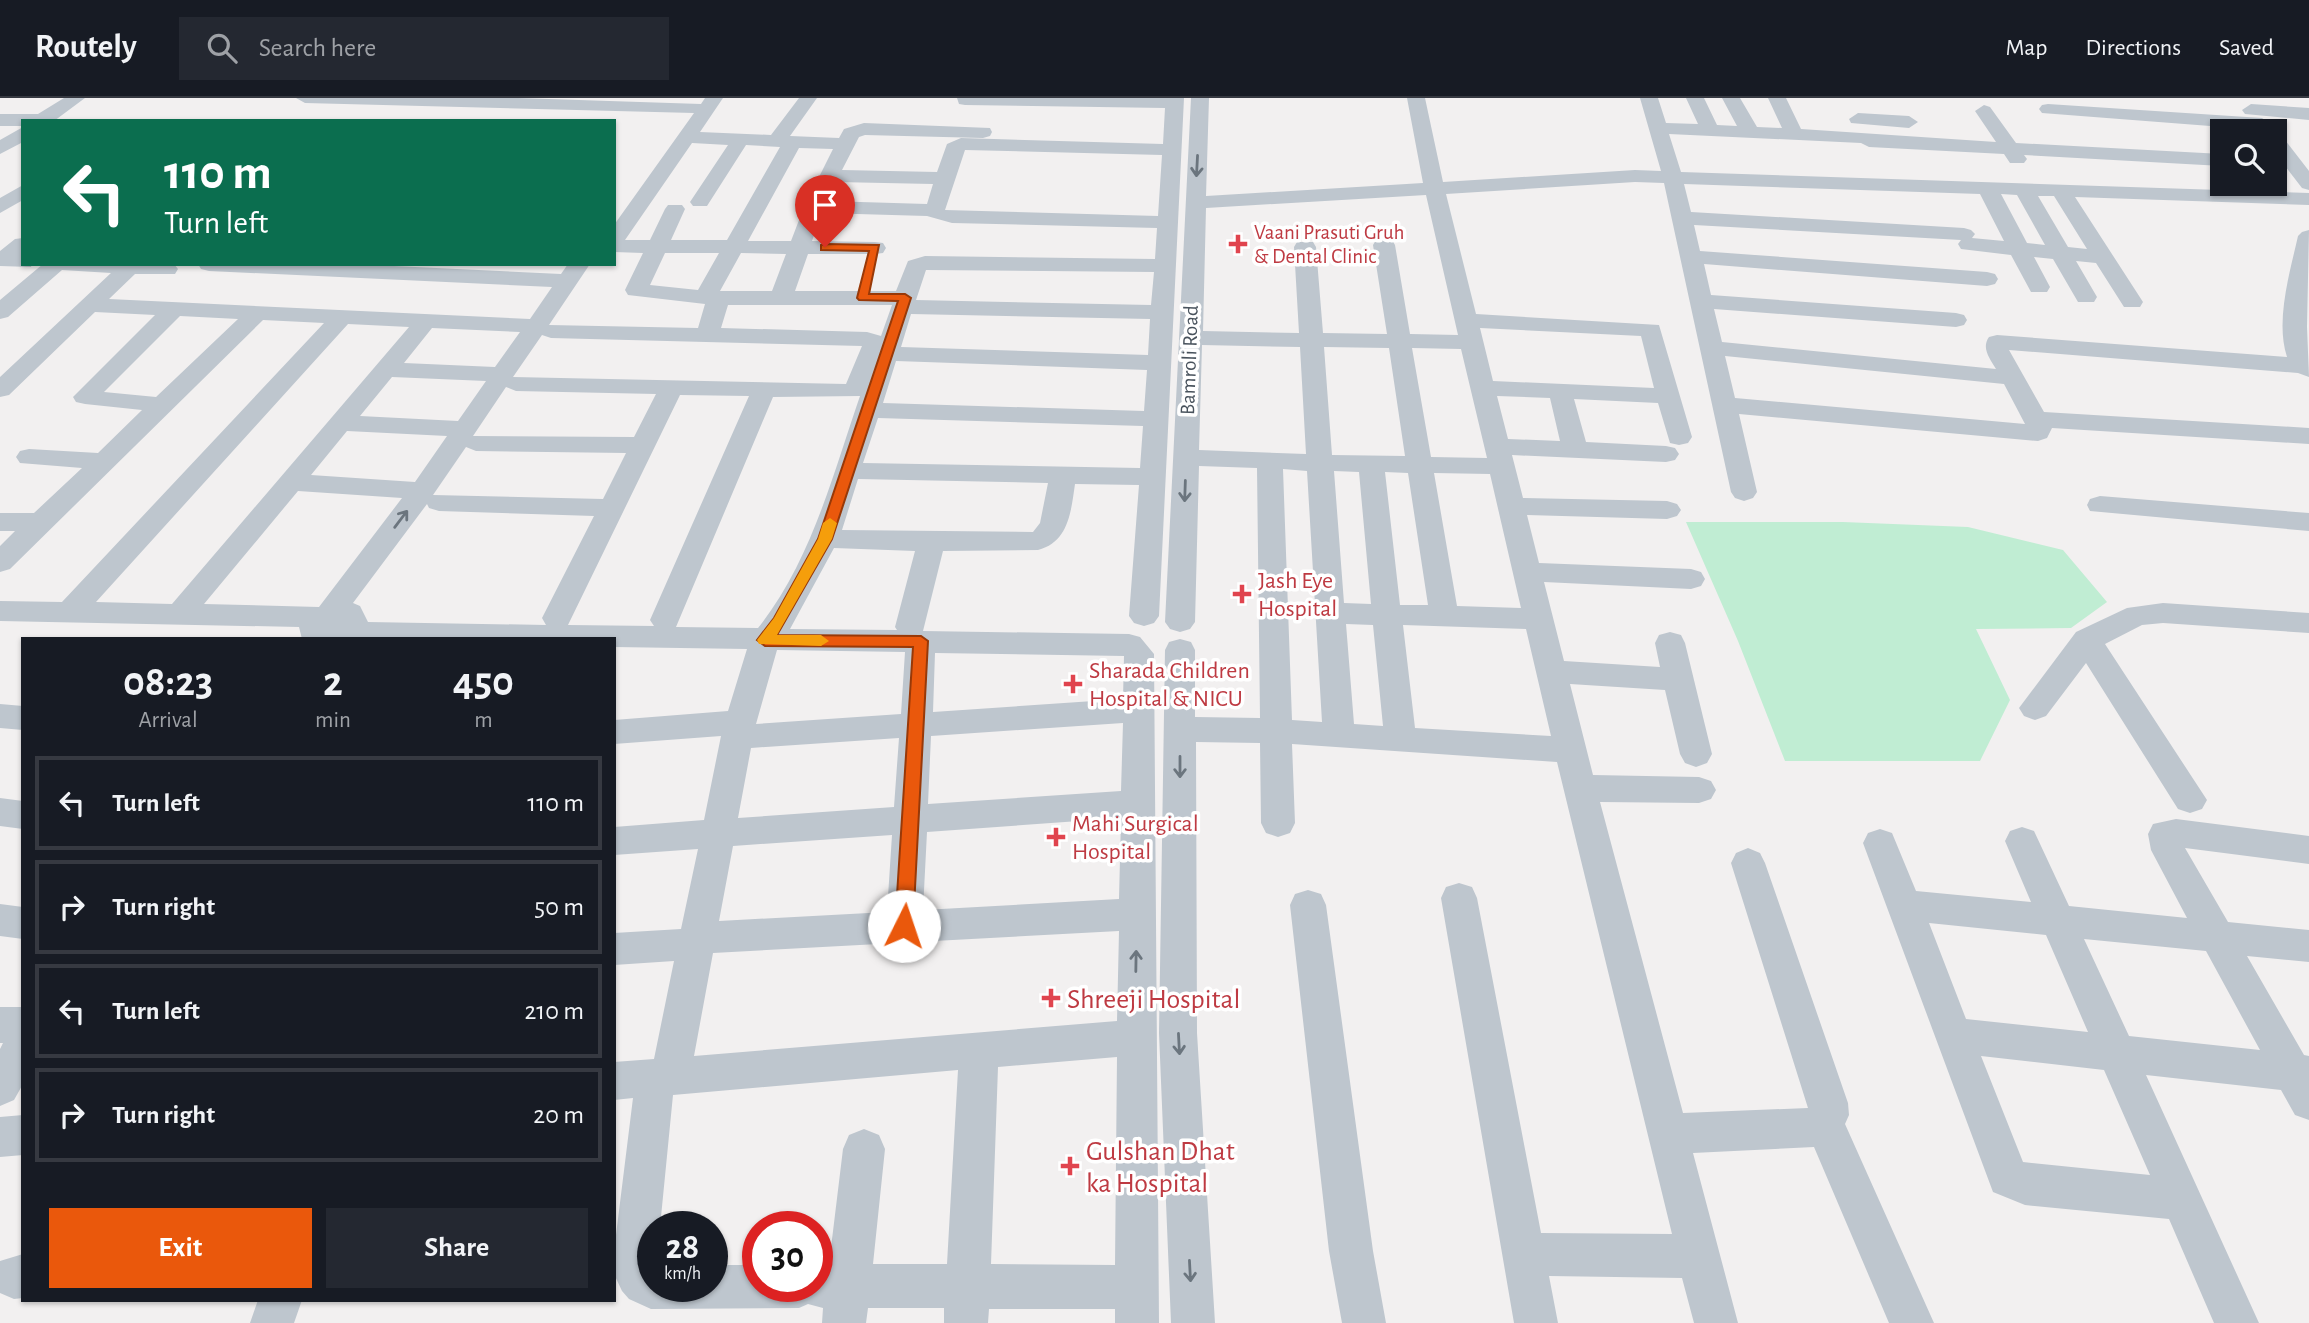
<!DOCTYPE html>
<html lang="en">
<head>
<meta charset="utf-8">
<style>
  body { margin:0; font-family:"Alegreya Sans",sans-serif; background:#242831; color:#f1f3f6; height:100vh; display:flex; flex-direction:column; font-size:26px; white-space:nowrap }
  * { box-sizing:border-box; margin:0 }
  p { font-size:23px; color:#9ea1a6 }
  .icon { flex:none; width:38px; height:38px; fill:none; stroke:currentColor; stroke-width:2; stroke-linecap:round; stroke-linejoin:round }
  .map { position:relative; flex:1; overflow:hidden }
  .side { position:absolute; left:21px; top:539px; width:595px; height:665px; display:flex; flex-direction:column; background:#171b24; border-radius:0px; box-shadow:0 2px 5px #0004 }
  .side>* { flex:none }
  .hud { position:absolute; left:21px; top:21px; width:595px; height:147px; border-radius:0px; box-shadow:0 2px 5px #0004; background:#0b6e4f; color:#fff; overflow:hidden }
  .buttons { position:absolute; left:2210px; top:21px; display:grid; gap:14px }
  .buttons a { display:grid; place-items:center; width:77px; height:77px; border-radius:0px; background:#171b24; box-shadow:0 2px 5px #0004; font-size:35px }
  .speed { position:absolute; left:637px; top:1113px; display:flex; gap:14px; font-size:35px; font-weight:700; text-align:center }
  .speed>* { display:grid; place-content:center; width:91px; height:91px; border-radius:50%; background:#171b24; box-shadow:0 2px 5px #0004; line-height:1 }
  .speed small { font-size:18px; font-weight:400 }
  .speed .limit { border:10px solid #d22; background:#fff; color:#111 }
  .pin { position:absolute; display:grid; place-items:center; width:60px; height:60px; color:#fff; margin:-72px -30px; border-radius:50% 50% 50% 0; rotate:-45deg; box-shadow:0 0 7px #0007 }
  .pin .icon { rotate:45deg }
  .me { position:absolute; width:77px; margin:-38px; rotate:4deg; stroke-linejoin:round; filter:drop-shadow(0 0 5px #0008) }
  .turn { display:flex; align-items:center; gap:24px; height:147px; padding:0 28px; font-size:32px }
  .turn .icon { width:91px; height:91px; stroke-width:2.5 }
  .turn b { display:block; font-size:49px; line-height:60px }
  .eta { display:flex; justify-content:space-evenly; align-items:center; height:119px; text-align:center }
  .eta b { font-size:42px; font-weight:600; line-height:49px }
  .cta { display:flex; gap:14px; margin-top:auto; padding:14px 28px }
  .cta a { flex:1; height:80px; border-radius:0px; background:#ea580c; color:#fff; font-size:28px; font-weight:600; line-height:80px; text-align:center }
  .cta a+a { background:#242831; color:#f1f3f6 }
  ul { padding:0; list-style:none }
  li { display:flex; align-items:center; gap:21px; height:94px; margin:0 14px 10px; padding:0 14px; border:4px solid #363941; border-radius:0px }
  li div { flex:1 }
  li b { display:block; font-size:26px }
  li em { font-style:normal }
  header { display:flex; align-items:center; gap:42px; box-sizing:border-box; height:98px; padding:0 35px; background:#171b24; border-bottom:2px solid #363941 }
  header strong { font-size:33px }
  nav { display:flex; gap:38px; margin-inline-start:auto; font-size:24px }
  .search { width:490px; height:63px; background:#242831; display:flex; align-items:center; gap:18px; box-sizing:border-box; padding:0 24px; border-radius:0px; color:#9ea1a6; font-size:26px }
  .map>svg:first-child { display:block }
  .green { fill:#c0edd3 }
  .lines { fill:none; stroke-linecap:round; stroke-linejoin:round }
  .minor { fill:#bec6ce; fill-rule:evenodd }
  .oneway { stroke:#6b757e }
  .route { fill:#ea580c; stroke:#983908; stroke-width:2 }
  .slow { fill:#f59e0b }
  .health-dot { fill:#e0444e; stroke:#fff; stroke-width:2.5 }
  .labels { text-anchor:middle; stroke-width:7; stroke-linejoin:round; paint-order:stroke }
  .far-health-label { font-size:21px; fill:#be3a42; stroke:#fff; text-anchor:start }
  .far-street-label { font-size:21px; fill:#48525c; stroke:#fff }
  .health-label { font-size:24px; fill:#be3a42; stroke:#fff; text-anchor:start }
  .near-health-label { font-size:28px; fill:#be3a42; stroke:#fff; text-anchor:start }
</style>
</head>
<body>
<header>
<strong>Routely</strong>
<div class="search"><svg class="icon" aria-label="search" viewBox="0 0 24 24"><circle cx="10" cy="10" r="6"/><path d="M15 15l6 6"/></svg>Search here</div>
<nav><a>Map</a><a>Directions</a><a>Saved</a></nav>
</header>
<div class="map">
<svg width="2309" height="1225" viewBox="0 0 2309 1225">
  <rect width="100%" height="100%" fill="#f2f0f0"/>
  <path class="green" d="M1686 424H1843L1968 429 2063 452 2107 504 2071 530 1976 531 2010 602 1980 663H1785L1738 543Z"/>
  <g class="lines">
    <path class="minor" d="M64 0H85L54 23H23V28H0V16H38Z
      M296 0H518L701 6 705 0H723L700 34 771 37 799 0H817L790 38 839 40 844 31 864 25 990 30 992 34 990 38 983 40 865 37 859 39 842 72 937 74 947 46 961 40 1163 46 1165 10 965 7 959 6 957 0H1184L1159 518 1154 525 1144 528 1134 525 1129 518 1139 387 1075 386C1071 413 1069 444 1038 452L943 453 923 533 1129 536 1140 539 1154 556 1159 1225H1115V1211H989L988 1225H944V1210H868L866 1225H822L823 1210 808 1206 799 1210 651 1211 629 1201 622 1193 614 1176V1153L633 1000 614 1002V964L654 961 674 863 614 867V835L681 831 698 751 614 757V729L704 722 721 638 614 646V622L728 613 747 551 614 549V541H302L299 529 0 523V503L62 504 324 225 263 222 10 471 0 474V448L15 433H0V415H34L82 370 20 365 16 359 20 353 29 351 98 355 142 312 85 306 76 304 73 299 155 217 95 214 9 297 0 299V279L111 175 62 172 8 219 0 221V202L43 166H174L178 171 175 176H135L109 201 530 221 552 189 209 173 201 171 198 166H352L561 176 568 166H590L549 227 698 230 705 206 628 197 625 192 643 155 614 154V127L694 15 305 5ZM692 45 728 47 690 104 693 108H707L746 47 780 49 727 142H671L685 111 682 107H668L665 111 650 142H625ZM799 50 833 51 804 109 791 143H748ZM965 52 1162 57 1158 118 945 112ZM836 84 933 86 927 106 827 103ZM822 115 927 118 952 125 1157 130 1155 161 925 158 908 163 896 193H795L808 156H875L883 155 886 150 883 145 875 144 812 143ZM665 155H719L698 192 650 187ZM741 155 786 156 772 193H720ZM926 172 1154 174 1151 207 916 202ZM728 207H892L881 238 867 234 721 230ZM911 216 1150 221 1148 257 901 249ZM180 218 238 221 156 299 104 294ZM348 226 409 229 172 506 96 504ZM432 230 520 234 495 269 404 265ZM542 237 551 240 862 248 846 286 513 279ZM896 263 1147 272 1144 313 883 305ZM392 279 486 283 458 323 360 318ZM506 289 516 293 656 296 634 339 473 338ZM680 297 749 298 650 522 654 528 568 527ZM860 298C833 376 811 464 758 530L676 529 773 299ZM878 320 1143 328 1140 370 863 365ZM347 333 447 338 415 384 311 377ZM466 349 476 353 626 355 603 401 433 397ZM858 381 1048 385 1040 425 1033 434 842 432ZM298 393 402 400 319 509 204 506ZM427 406 429 410 439 413 594 418 542 520 546 527 368 524 360 508 353 505ZM834 450 915 453 895 529 897 532 790 531ZM777 552 905 554 901 616 756 626ZM935 555 1124 558 1123 601 933 614ZM1123 625 1121 693 928 706 931 638ZM899 640 894 709 738 720 751 650ZM1121 720 1119 801 923 812 927 734ZM892 737 887 814 719 823 733 748ZM1119 833 1117 923 694 958 713 855ZM1117 959 1115 1167 991 1166 998 969ZM958 972 947 1166H873L885 1051 879 1037 864 1031 849 1037 843 1051 829 1166H817V1188H758V1167H712V1188H653V1129H660L673 997Z
      M1191 0H1209L1206 98 1423 85 1407 0H1425L1443 84 1635 72 1661 73 1640 0H1658L1666 25 1698 26 1686 0H1704L1717 27 1737 28 1722 0H1740L1757 29 1782 30 1768 0H1786L1801 31 1996 44 1975 13 1984 7 1990 9 2016 45 2222 56V68L2024 57 2027 61 2024 65H2010L2004 56 1869 49 1861 45 1669 36 1681 74 2309 95V107L2075 99 2143 204 2140 209H2124L2096 165 2076 163 2097 199 2094 204H2078L2053 161 2034 159 2050 189 2047 194H2031L2011 157 1961 151 1958 146 1961 142 1694 127 1700 153 1987 174 1995 176 1998 181 1995 186 1987 188 1704 166 1711 197 1956 215 1964 217 1967 222 1964 227 1956 229 1714 211 1722 244 1996 271C1990 261 1981 250 1989 239L1997 237 2287 259C2275 223 2290 174 2298 138L2302 134 2309 132 2307 229 2309 279 2298 275 2009 252 2044 314 2309 330V346L2052 330 2047 340 2038 343 1739 316 1757 394 1753 400 1744 403 1735 400 1731 394 1664 85 1635 84 1446 96 1476 216 1659 227 1692 339 1688 345 1679 347 1670 345 1658 305 1574 301 1586 344 1666 348 1675 350 1679 356 1675 362 1666 364 1512 357 1523 400 1667 403 1677 406 1681 412 1677 418 1667 421 1527 417 1539 465 1691 471 1701 474 1705 481 1701 488 1691 491 1544 484 1564 563 1660 569 1655 545 1659 537 1670 534 1681 537 1685 545 1712 656 1707 665 1696 669 1685 665 1680 656 1665 592 1570 586 1593 677 1699 679 1711 683 1716 692 1711 701 1699 705 1600 704 1683 1015 1808 1010 1731 765 1736 755 1748 750 1760 755 1765 765 1848 1005 1849 1017 1845 1026 1934 1225H1889L1814 1049 1693 1055 1738 1225H1694L1682 1180 1549 1178 1558 1225H1514L1441 800 1446 789 1459 785 1472 789 1477 800 1541 1135 1672 1136 1557 664 1292 646 1295 725 1290 735 1278 739 1266 735 1261 725 1260 645 1196 644 1197 935 1215 1225H1171L1159 935 1165 552 1169 544 1180 541 1191 544 1195 552V619L1260 620 1257 370 1199 368 1195 524 1190 531 1180 534 1170 531 1165 524ZM1684 86 1980 96 2004 143 1972 140 1975 136 1971 132 1964 130 1691 114ZM2001 96 2017 97 2045 147 2027 145ZM1426 97 1458 237 1410 236 1395 147 1392 142H1376L1373 147 1387 236 1323 235 1316 149 1313 144H1297L1294 149 1299 235 1203 233 1206 110ZM2038 98H2054L2087 151 2068 149ZM1480 230 1641 238 1654 290 1493 283ZM1202 247 1300 249 1306 356 1199 352ZM1324 249 1389 250 1405 358 1332 357ZM1412 250 1461 251 1487 360 1431 359ZM1725 258 2004 286 2025 326 1735 300ZM1497 298 1550 300 1560 343 1508 341ZM1283 371 1307 373 1322 624 1292 622ZM1334 373 1359 374 1371 506 1344 505ZM1385 374 1408 375 1428 507H1400ZM1434 375 1490 376 1521 510 1457 508ZM1346 526 1373 527 1383 628 1354 626ZM1403 527 1526 531 1551 638 1415 630Z
      M2048 6 2262 20 2271 26 2262 32 2042 15 2039 11 2042 7Z
      M2251 6 2309 10V22L2245 16 2242 12Z
      M1858 15 1909 18 1918 24 1909 30 1851 25 1849 21Z
      M23 29V44L0 56V42Z
      M2275 36 2282 38 2309 73V92L2302 90 2275 55Z
      M23 87V102L0 115V100Z
      M23 140V166H32L31 169 0 168V153L15 141Z
      M2100 398 2309 415V433L2090 413 2087 407 2090 401Z
      M2163 505 2309 515V535L2163 525 2142 527 2105 546 2207 702 2202 711 2190 715 2178 711 2086 565 2046 618 2035 622 2024 618 2019 610 2076 534 2127 510Z
      M0 606 23 608V632L0 630Z
      M0 700 23 703V731L0 728Z
      M2176 721 2309 738V766L2185 750 2228 824 2309 832V864L2247 858 2304 957 2309 958V1022L2295 1017 2281 992 2146 977 2259 1225H2214L2169 1121 2025 1107 1993 1094 1863 745 1868 735 1880 731 1892 735 1916 793 2031 804 2005 743 2010 733 2022 729 2034 733 2069 808 2187 820 2151 752 2148 736 2153 726ZM1929 825 2046 837 2088 934 1966 921ZM2084 841 2206 853 2260 952 2129 938ZM1981 958 2104 972 2150 1077 2023 1064Z
      M1308 792 1321 796 1326 807 1373 1153 1386 1225H1342L1329 1153 1290 807 1295 796Z
      M0 806 23 809V841L0 838Z
      M0 909H23V986L14 1002 0 1008V951L3 945H0Z
      M23 1017V1057L0 1059V1019Z
      M23 1156V1200L14 1201 0 1195V1163Z
      M258 1202H302L294 1225H250Z"/>
  </g>
  <defs><path id="oneway-shaft" d="M-6 0H5M1.5-3L5.5 0L1.5 3" fill="none" stroke-width="1.6" stroke-linecap="round" stroke-linejoin="round" transform="scale(1.75)"/></defs>
  <g class="oneway">
    <use href="#oneway-shaft" transform="translate(1197 68) rotate(93)"/>
    <use href="#oneway-shaft" transform="translate(1185 393) rotate(92)"/>
    <use href="#oneway-shaft" transform="translate(401 421) rotate(-53)"/>
    <use href="#oneway-shaft" transform="translate(1180 669) rotate(90)"/>
    <use href="#oneway-shaft" transform="translate(1136 863) rotate(-89)"/>
    <use href="#oneway-shaft" transform="translate(1179 946) rotate(87)"/>
    <use href="#oneway-shaft" transform="translate(1190 1173) rotate(87)"/>
  </g>
  <path class="route" d="M825 146 879 147 869 196H905L911 200 832 441 777 537 921 538 928 543 913 828 911 834 904 836 898 834 895 828 913 549 765 548 757 542 774 520 818 441 898 203 859 202 857 200 869 153 821 152V147Z"/>
  <path class="slow" d="M830 420 837 425 832 441 777 537H821L829 543 821 548 759 546 757 542 774 520 818 441 823 425Z"/>
  <g class="health-dot">
    <path d="M1234.5 135.5h7v7h7v7h-7v7h-7v-7h-7v-7h7z"/>
    <path d="M1238.5 485.5h7v7h7v7h-7v7h-7v-7h-7v-7h7z"/>
    <path d="M1069.5 575.5h7v7h7v7h-7v7h-7v-7h-7v-7h7z"/>
    <path d="M1052.5 728.5h7v7h7v7h-7v7h-7v-7h-7v-7h7z"/>
    <path d="M1047.5 889.5h7v7h7v7h-7v7h-7v-7h-7v-7h7z"/>
    <path d="M1066.5 1057.5h7v7h7v7h-7v7h-7v-7h-7v-7h7z"/>
  </g>
  <g class="labels">
    <g class="far-health-label">
      <text x="1254" y="141">Vaani Prasuti Gruh<tspan x="1254" dy="24">&amp; Dental Clinic</tspan></text>
    </g>
    <g class="far-street-label">
      <text transform="translate(1189 262) rotate(-88)" y="7">Bamroli Road</text>
    </g>
    <g class="health-label">
      <text x="1258" y="490">Jash Eye<tspan x="1258" dy="28">Hospital</tspan></text>
      <text x="1089" y="580">Sharada Children<tspan x="1089" dy="28">Hospital &amp; NICU</tspan></text>
      <text x="1072" y="733">Mahi Surgical<tspan x="1072" dy="28">Hospital</tspan></text>
    </g>
    <g class="near-health-label">
      <text x="1067" y="910">Shreeji Hospital</text>
      <text x="1086" y="1062">Gulshan Dhat<tspan x="1086" dy="32">ka Hospital</tspan></text>
    </g>
  </g>
</svg>
<div class="buttons">
<a><svg class="icon" aria-label="search" viewBox="0 0 24 24"><circle cx="10" cy="10" r="6"/><path d="M15 15l6 6"/></svg></a>
</div>
<div class="speed"><div>28<small>km/h</small></div><div class="limit">30</div></div>
<div class="pin" style="left:825px;top:149px;background:#d93025"><svg class="icon" aria-label="arrive" viewBox="0 0 24 24"><path d="M6 21V4h12l-3 4 3 4H6"/></svg></div>
<svg class="me" style="left:904px;top:828px" viewBox="-20 -20 40 40"><circle r="19" fill="#fff"/><path d="M0-13L10 11 0 6-10 11z" fill="#ea580c"/></svg>
<div class="hud">
<div class="turn"><svg class="icon" aria-label="left" viewBox="0 0 24 24"><path d="M17 20v-9H6M10 6l-5 5 5 5"/></svg><div><b>110 m</b>Turn left</div></div>
</div>
<section class="side">
<div class="eta">
<div><b>08:23</b><p>Arrival</p></div>
<div><b>2</b><p>min</p></div>
<div><b>450</b><p>m</p></div>
</div>
<ul>
<li><svg class="icon" aria-label="left" viewBox="0 0 24 24"><path d="M17 20v-9H6M10 6l-5 5 5 5"/></svg><div><b>Turn left</b></div><em>110 m</em></li>
<li><svg class="icon" aria-label="right" viewBox="0 0 24 24"><path d="M7 20v-9h11M14 6l5 5-5 5"/></svg><div><b>Turn right</b></div><em>50 m</em></li>
<li><svg class="icon" aria-label="left" viewBox="0 0 24 24"><path d="M17 20v-9H6M10 6l-5 5 5 5"/></svg><div><b>Turn left</b></div><em>210 m</em></li>
<li><svg class="icon" aria-label="right" viewBox="0 0 24 24"><path d="M7 20v-9h11M14 6l5 5-5 5"/></svg><div><b>Turn right</b></div><em>20 m</em></li>
</ul>
<div class="cta"><a>Exit</a><a>Share</a></div>
</section>
</div>
</body>
</html>
